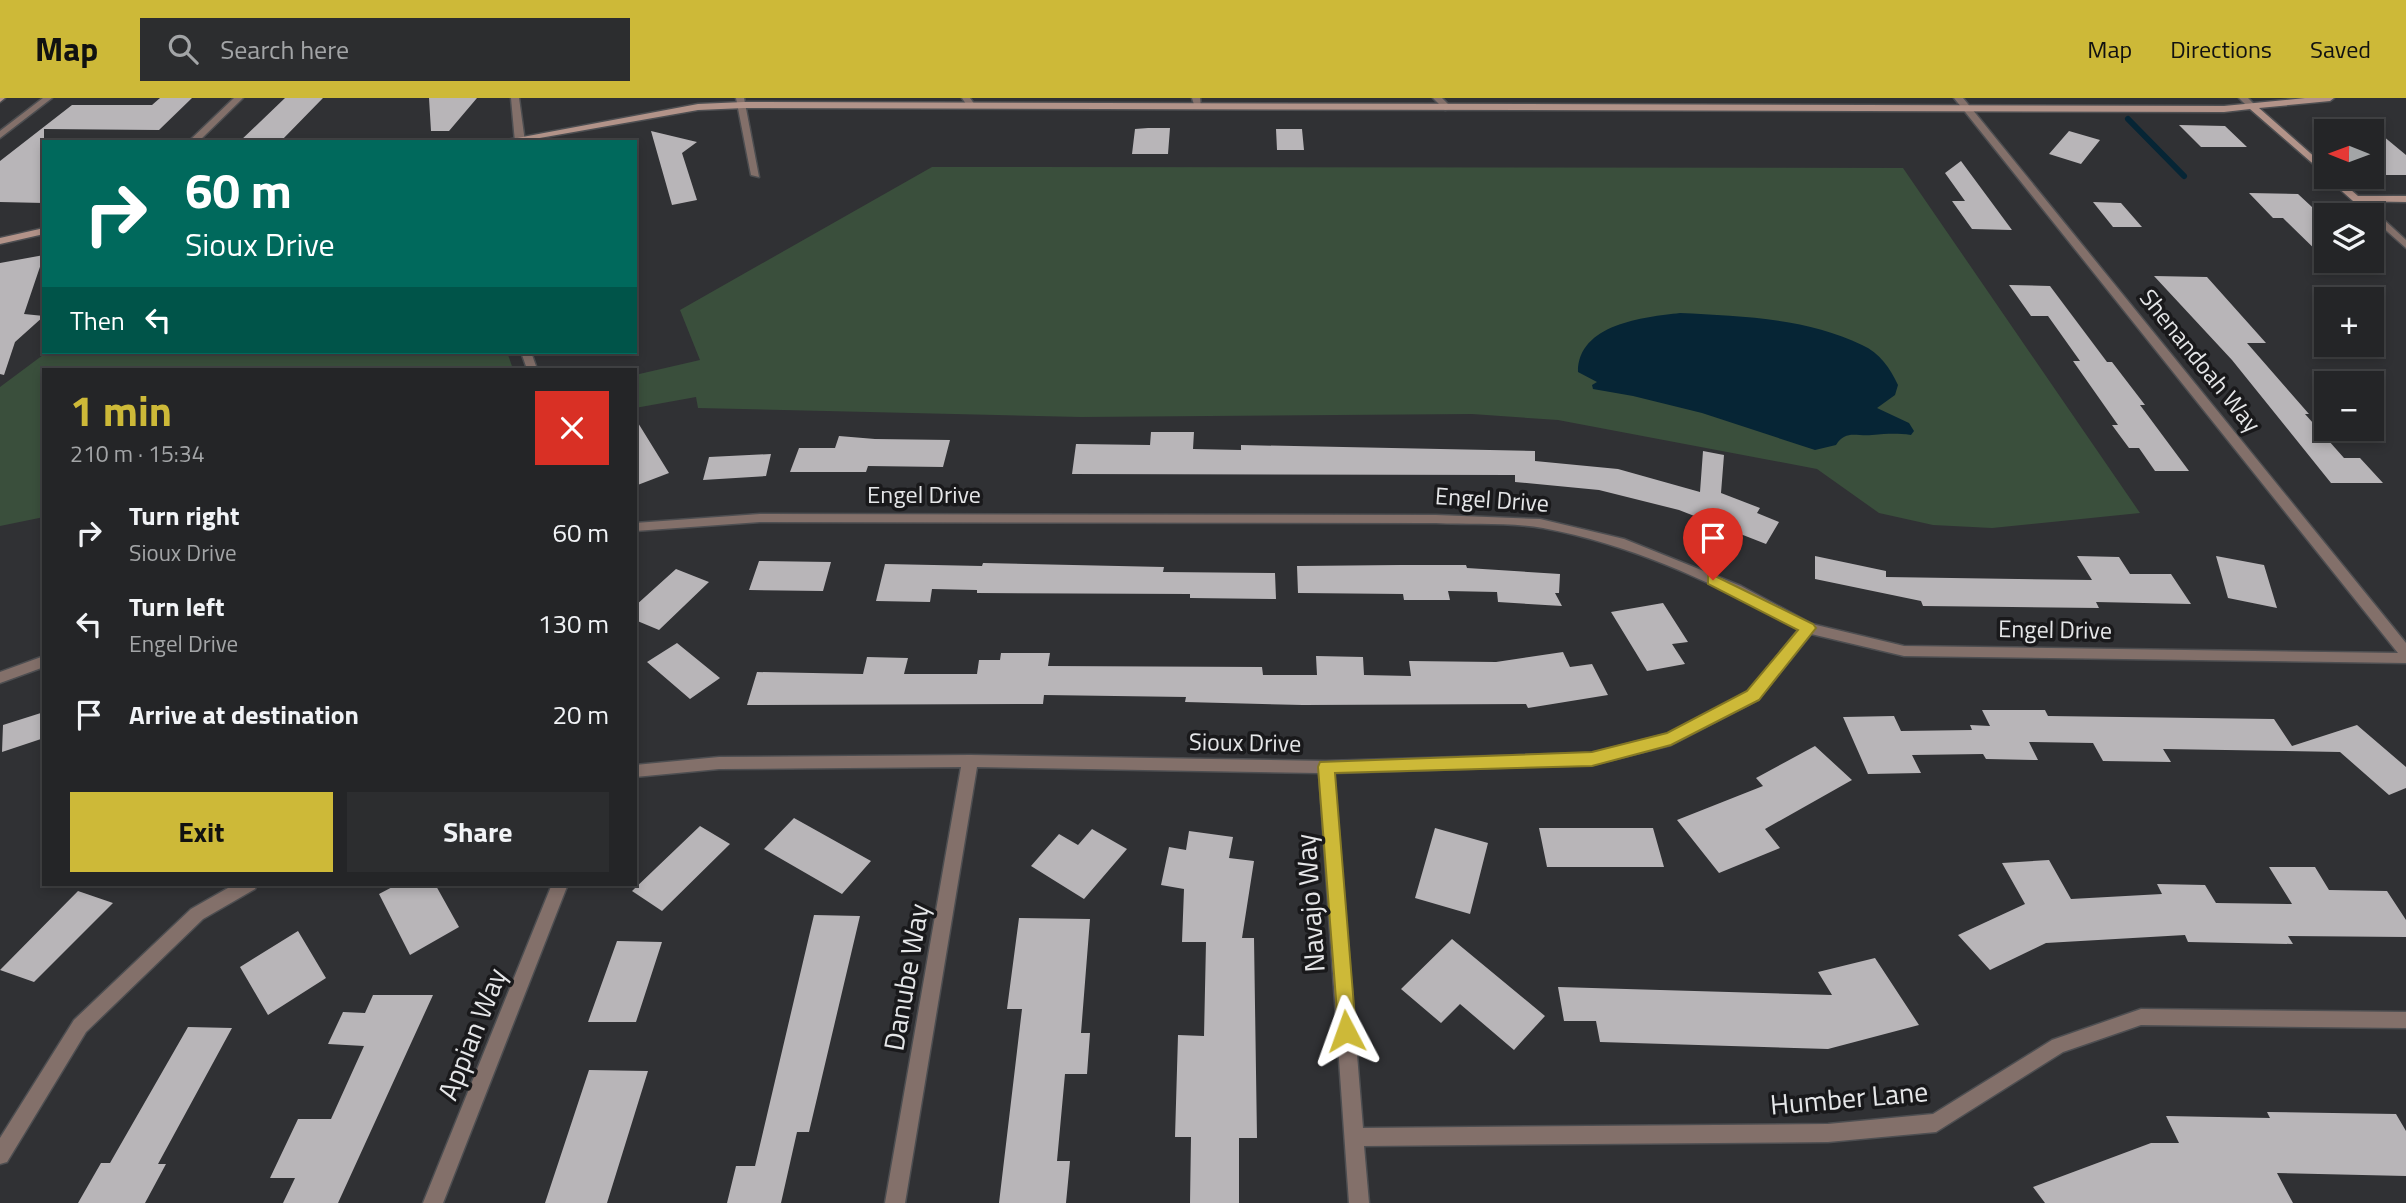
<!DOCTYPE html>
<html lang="en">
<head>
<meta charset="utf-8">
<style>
  body { margin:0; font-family:"Titillium Web",sans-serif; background:#2c2d2f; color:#f1f3f6; height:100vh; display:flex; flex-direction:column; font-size:26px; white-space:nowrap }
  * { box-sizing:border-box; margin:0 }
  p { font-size:23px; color:#a3a5a7 }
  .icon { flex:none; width:38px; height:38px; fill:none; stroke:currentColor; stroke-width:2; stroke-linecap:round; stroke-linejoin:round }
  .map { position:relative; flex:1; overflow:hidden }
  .side { position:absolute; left:42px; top:270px; width:595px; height:518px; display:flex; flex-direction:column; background:#242527; border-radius:0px; box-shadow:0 4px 10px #0003,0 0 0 2px #414244 }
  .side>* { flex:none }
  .banner { position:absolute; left:42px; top:42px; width:595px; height:214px; border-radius:0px; box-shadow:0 4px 10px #0003,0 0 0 2px #414244; background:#00695c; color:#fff; overflow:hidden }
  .needle { width:46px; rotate:271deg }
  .controls { position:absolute; left:2314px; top:21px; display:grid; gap:14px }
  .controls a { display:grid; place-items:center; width:70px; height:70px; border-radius:0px; background:#242527; box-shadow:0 4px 10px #0003,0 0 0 2px #414244; font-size:35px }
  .pin { position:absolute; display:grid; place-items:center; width:60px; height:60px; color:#fff; margin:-72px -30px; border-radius:50% 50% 50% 0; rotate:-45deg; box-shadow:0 0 7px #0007 }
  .pin .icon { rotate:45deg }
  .me { position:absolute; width:77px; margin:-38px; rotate:356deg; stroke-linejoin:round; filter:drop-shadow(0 0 5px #0008) }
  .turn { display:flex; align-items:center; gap:24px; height:147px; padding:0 28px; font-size:32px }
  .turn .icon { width:91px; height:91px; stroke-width:2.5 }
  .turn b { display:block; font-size:49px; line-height:60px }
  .then { display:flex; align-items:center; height:66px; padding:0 28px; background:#0003; gap:14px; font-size:26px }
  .round { display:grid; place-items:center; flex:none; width:74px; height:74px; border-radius:0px; background:#2c2d2f }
  .headline { display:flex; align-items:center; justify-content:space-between; height:119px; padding:0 28px }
  h1 { font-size:42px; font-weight:700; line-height:52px; color:#cdb938 }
  .primary-button { display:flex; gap:14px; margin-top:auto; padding:14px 28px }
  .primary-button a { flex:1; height:80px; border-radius:0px; background:#cdb938; color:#111; font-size:28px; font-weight:700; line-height:80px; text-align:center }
  .primary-button a+a { background:#2c2d2f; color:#f1f3f6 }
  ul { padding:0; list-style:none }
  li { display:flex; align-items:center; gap:21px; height:91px; padding:0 28px }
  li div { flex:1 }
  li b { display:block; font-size:26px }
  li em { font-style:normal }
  header { display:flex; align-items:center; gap:42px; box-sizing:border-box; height:98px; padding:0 35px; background:#cdb938; color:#111 }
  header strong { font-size:33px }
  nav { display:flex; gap:38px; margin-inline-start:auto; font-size:24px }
  .search { width:490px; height:63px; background:#2c2d2f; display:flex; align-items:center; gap:18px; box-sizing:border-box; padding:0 24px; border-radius:0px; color:#a3a5a7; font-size:26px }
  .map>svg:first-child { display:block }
  .green { fill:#3a4f3c }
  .water { fill:#062535 }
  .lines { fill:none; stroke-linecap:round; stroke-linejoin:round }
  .stream { stroke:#062535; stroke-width:6 }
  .building { fill:#b8b5b8 }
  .street-casing { stroke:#4d4e51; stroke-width:3 }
  .secondary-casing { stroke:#4d4e51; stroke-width:3 }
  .street { fill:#83706a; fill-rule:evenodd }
  .secondary { fill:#b29389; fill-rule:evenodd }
  .route { fill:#cdb938; stroke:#857824; stroke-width:2 }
  .labels { text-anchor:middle; stroke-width:7; stroke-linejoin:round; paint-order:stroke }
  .street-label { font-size:24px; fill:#e5e6e8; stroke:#19191b }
  .near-street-label { font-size:28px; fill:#e5e6e8; stroke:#19191b }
</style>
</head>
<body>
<header>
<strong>Map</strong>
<div class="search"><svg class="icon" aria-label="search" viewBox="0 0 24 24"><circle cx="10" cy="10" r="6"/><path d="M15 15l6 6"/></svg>Search here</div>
<nav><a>Map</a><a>Directions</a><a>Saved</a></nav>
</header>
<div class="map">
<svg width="2406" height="1105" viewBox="0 0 2406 1105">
  <rect width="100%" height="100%" fill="#303134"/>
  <path class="green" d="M932 69 1903 70 2140 415 1992 430 1933 427 1879 415 1817 371 1558 322 1472 316 1081 319 698 310 696 299 635 310V277L700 262 680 212Z
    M47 254H507L513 271H44V419L0 428V289Z"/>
  <path class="water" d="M1680 215C1740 218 1807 220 1862 247 1880 255 1890 270 1898 287L1895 297 1877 310 1909 325 1914 333 1911 337C1895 335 1887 336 1872 337 1857 339 1846 331 1836 347L1815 352 1702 315 1633 298 1593 291 1592 287 1597 284 1578 274C1578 226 1644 219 1680 215Z"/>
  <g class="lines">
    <path class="stream" d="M2128 21 2184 78"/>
  </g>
  <path class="building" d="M160 0H192L159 32 44 31V105L0 104V63L72 7H152Z
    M285 0H323L280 44H239Z
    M429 0H477L449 33H431Z
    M2179 27 2225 28 2247 49H2201Z
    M2371 28 2406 57V77H2371Z
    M1148 30H1170L1168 56H1132L1135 31Z
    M1276 31H1302L1304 52H1277Z
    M651 33 697 44 682 55 697 102 672 107Z
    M2069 33 2100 42 2081 66 2049 56Z
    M1961 63 2012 132 1972 131 1952 103H1965L1945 75Z
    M2249 95 2298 96 2326 122V162L2283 120H2273Z
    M2093 104 2121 105 2142 129H2113Z
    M44 157 24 216 44 218 15 244 4 277 0 276V165Z
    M2154 178 2207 179 2266 245H2247L2309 316H2305L2344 360H2360L2383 385H2331L2232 262Z
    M2009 187 2050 188 2107 264H2112L2145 307H2140L2189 373H2155L2139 350H2129L2112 327H2118L2073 263H2080L2048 218H2031Z
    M635 320 669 375 635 388Z
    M1151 334H1194L1193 351 1241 352V347L1535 353V363L1618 371 1700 394 1703 353 1724 357 1721 395 1760 410 1757 415 1779 424 1766 446 1679 412 1599 392 1515 384V377L1072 376 1076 346 1150 347Z
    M839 338 875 341 950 342 943 369 868 368 866 374H790L799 350H835Z
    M771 356 766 378 703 382 709 359Z
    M1815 458 1886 473V479L2092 482 2077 458 2119 459 2130 476H2171L2191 506 2096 504 2099 510 1923 508 1921 503 1815 481Z
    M2216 458 2264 467 2277 510 2228 500Z
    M759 463 831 464 823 493 749 492Z
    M983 465 1164 469 1163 474 1275 475 1276 501 1190 500V496L977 495V492L932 491 930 504 876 503 885 466 982 468Z
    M1400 467H1466L1467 470 1560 476 1559 495H1555L1562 508 1498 504 1497 494 1448 493 1450 502H1404L1403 496 1298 495 1297 468Z
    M676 471 709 484 659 532 635 522V508Z
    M1663 505 1688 544 1672 546 1685 566 1647 573 1611 514Z
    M677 545 720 580 690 601 647 564Z
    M1563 554 1570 569 1592 566 1608 597 1528 610 1526 606 1303 607 1185 604 1186 599 1044 597 1043 606 747 607 757 574 863 576 867 559 908 560 904 576H977L979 562H1000L1001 555H1050L1048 568 1262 569 1263 577H1317L1316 558 1363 559 1364 577 1411 578 1409 563 1496 564Z
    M1982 612H2045L2048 618 2274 621 2292 648 2357 627 2406 669V690L2389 697 2340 654 2163 651 2171 664 2103 663 2093 645 2029 644 2038 662 1986 661 1983 656 1912 657 1921 675 1868 676 1843 619 1894 618 1901 633 1972 632 1970 627 1990 628Z
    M44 614V640L2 654 3 627Z
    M1815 648 1852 682 1765 731 1780 750 1719 775 1677 722 1763 688 1756 680Z
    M794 720 871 763 842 796 764 751Z
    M700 728 730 746 662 813 632 793Z
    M1435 730 1488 745 1470 816 1415 800Z
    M1539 730H1653L1664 769H1547Z
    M1092 731 1127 751 1084 801 1031 768 1059 736 1078 747Z
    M1189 733 1233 739 1229 760 1254 763 1242 840H1254L1257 1040H1239V1105H1190L1191 1039H1175L1178 937 1204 938 1206 844H1182L1184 791 1161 787 1169 749 1186 752Z
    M2049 762 2071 801 2162 796 2157 786 2205 787 2216 805 2292 806 2269 769H2315L2329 792 2387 793 2406 822V839L2288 838 2293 846 2188 844 2185 837 2046 845 1990 872 1958 837 2025 806 2002 765Z
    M398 786H435L459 829 410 857 379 796Z
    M78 793 113 805 34 884 0 872Z
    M814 817 860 818 809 1034H797L781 1105H727L736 1068H755Z
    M1019 820 1090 821 1081 935H1090L1087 976H1065L1057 1063H1070L1066 1105H999L1022 911H1007Z
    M298 833 326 880 268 917 240 869Z
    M1452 841 1545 918 1514 952 1460 906 1441 925 1401 891Z
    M617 843 662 844 636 924H588Z
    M1875 860 1919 927 1828 951 1600 944 1596 923H1564L1558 889 1832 897 1818 874Z
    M373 897H433L338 1105H283L295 1080H270L298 1021H331L364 948 328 946 343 914 365 915Z
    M188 929 232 930 158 1066H166L145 1105H78L101 1065H110Z
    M589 972 648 973 607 1105H545Z
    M2267 1014 2396 1016 2406 1033V1078L2277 1075 2293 1105H2045L2033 1089 2151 1045H2179L2166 1018 2270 1020Z"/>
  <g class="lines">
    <g class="street-casing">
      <path id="street" d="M43 0H52L0 40V33Z
        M234 0H243L198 44H188Z
        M511 0H519L525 44H515Z
        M736 0H744L759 79 751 77Z
        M962 0H970L975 7 968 9Z
        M1192 0H1200L1201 10H1195Z
        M1433 0H1442L1452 10 1445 12Z
        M1954 0H1963L2406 545V565L1904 558 1811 536 1758 602 1671 647 1592 667 1334 675 1363 1030 1828 1026 1933 1016 2052 942 2141 911 2406 914V930L2141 927 2063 954 1936 1034 1828 1044 1364 1048 1369 1105H1349L1319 675 977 669 905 1105H885L961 669 719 671 635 679V667L719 659 970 657 1326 663 1592 655 1667 636 1748 594 1799 531C1718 487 1634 447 1543 430 1511 424 1469 427 1436 425L760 424 635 433V425L760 416 1436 417 1540 421 1624 441 1741 488 1812 526 1904 548 2398 555Z
        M2239 0H2248L2257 9 2250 11Z
        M2353 99H2359L2406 142V150L2353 103Z
        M521 254H531L537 271H527Z
        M44 558V569L0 585V574Z
        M235 786H257L255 791 203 821 86 934 7 1064 0 1066V1040L74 922 191 811Z
        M552 786H568L443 1105H423Z"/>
    </g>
    <g class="secondary-casing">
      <path id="secondary" d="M0 0H5L0 4Z
        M2305 0H2334L2330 3 2259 10 2326 69V77L2250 11 2224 14 744 10 698 12 517 44H496L698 6 744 4 2224 8Z
        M2326 79H2336L2358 98H2406V104L2353 103Z
        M44 130V136L0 146V140Z"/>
    </g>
    <use href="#street" class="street"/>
    <use href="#secondary" class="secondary"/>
  </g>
  <path class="route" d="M1713 477 1813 526 1816 530 1759 602 1671 647 1592 668 1335 675 1356 933 1354 940 1346 943 1339 940 1318 669 1320 664 1592 654 1667 635 1747 593 1798 532 1708 486V478Z"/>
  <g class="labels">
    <g class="street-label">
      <text transform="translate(2200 263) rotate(51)" y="8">Shenandoah Way</text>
      <text x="924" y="405">Engel Drive</text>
      <text transform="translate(1492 402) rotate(4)" y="8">Engel Drive</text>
      <text transform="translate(2055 532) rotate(1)" y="8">Engel Drive</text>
      <text transform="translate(1245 645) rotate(1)" y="8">Sioux Drive</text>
    </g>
    <g class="near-street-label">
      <text transform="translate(1310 805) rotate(-94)" y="10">Navajo Way</text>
      <text transform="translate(906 879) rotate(-80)" y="10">Danube Way</text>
      <text transform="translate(472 936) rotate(-68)" y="10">Appian Way</text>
      <text transform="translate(1849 1000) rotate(-5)" y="10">Humber Lane</text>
    </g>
  </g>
</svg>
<div class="controls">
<a><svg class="needle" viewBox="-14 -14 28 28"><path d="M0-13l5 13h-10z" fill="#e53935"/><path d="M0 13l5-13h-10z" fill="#a3a5a7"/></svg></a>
<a><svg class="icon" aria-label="layers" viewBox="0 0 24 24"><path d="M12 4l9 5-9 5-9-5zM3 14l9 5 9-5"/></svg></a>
<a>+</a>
<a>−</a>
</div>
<div class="pin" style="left:1713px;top:482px;background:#d93025"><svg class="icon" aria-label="arrive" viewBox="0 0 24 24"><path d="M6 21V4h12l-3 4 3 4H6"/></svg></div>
<svg class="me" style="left:1346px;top:933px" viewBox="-20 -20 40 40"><path d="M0-17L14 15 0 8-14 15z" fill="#cdb938" stroke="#fff" stroke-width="4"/></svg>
<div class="banner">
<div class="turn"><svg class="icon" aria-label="right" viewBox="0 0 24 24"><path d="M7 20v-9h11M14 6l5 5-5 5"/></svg><div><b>60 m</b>Sioux Drive</div></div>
<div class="then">Then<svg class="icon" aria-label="left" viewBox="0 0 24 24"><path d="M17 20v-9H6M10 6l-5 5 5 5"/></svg></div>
</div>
<section class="side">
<div class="headline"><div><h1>1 min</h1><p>210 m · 15:34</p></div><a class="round" style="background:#d93025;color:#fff"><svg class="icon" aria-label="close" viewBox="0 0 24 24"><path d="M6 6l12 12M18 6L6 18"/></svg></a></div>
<ul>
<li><svg class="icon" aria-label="right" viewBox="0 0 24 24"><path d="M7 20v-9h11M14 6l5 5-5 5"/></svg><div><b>Turn right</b><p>Sioux Drive</p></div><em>60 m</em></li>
<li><svg class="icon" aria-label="left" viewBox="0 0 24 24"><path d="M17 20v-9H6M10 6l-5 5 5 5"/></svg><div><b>Turn left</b><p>Engel Drive</p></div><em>130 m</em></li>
<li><svg class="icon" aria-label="arrive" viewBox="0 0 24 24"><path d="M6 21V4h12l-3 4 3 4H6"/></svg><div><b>Arrive at destination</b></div><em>20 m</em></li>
</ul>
<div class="primary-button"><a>Exit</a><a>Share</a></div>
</section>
</div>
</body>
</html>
